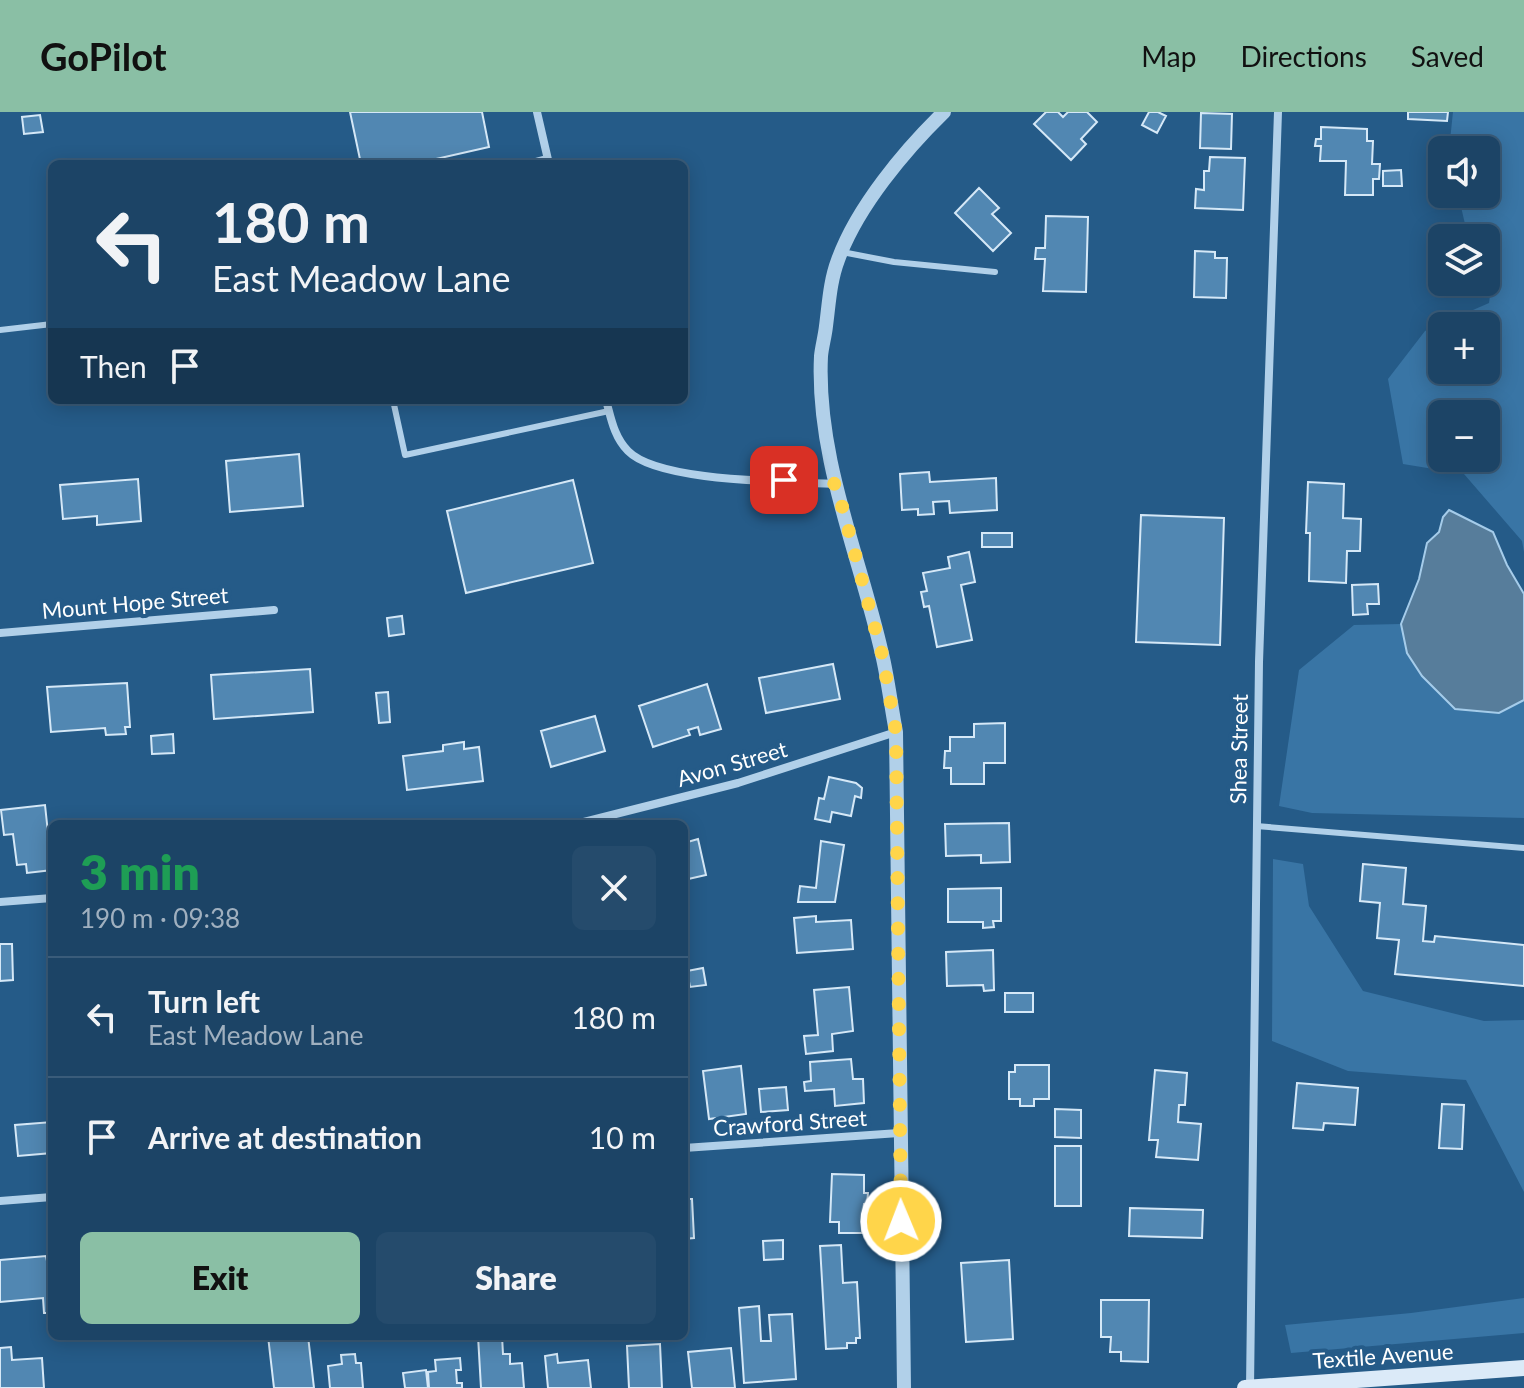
<!DOCTYPE html>
<html lang="en">
<head>
<meta charset="utf-8">
<style>
  body { margin:0; font-family:Lato,sans-serif; background:#254b6c; color:#f1f3f6; height:100vh; display:flex; flex-direction:column; font-size:30px; white-space:nowrap }
  * { box-sizing:border-box; margin:0 }
  p { font-size:26px; color:#a0b0bf }
  .icon { flex:none; width:44px; height:44px; fill:none; stroke:currentColor; stroke-width:2; stroke-linecap:round; stroke-linejoin:round }
  .map { position:relative; flex:1; overflow:hidden }
  .sheet { position:absolute; left:48px; top:708px; width:640px; height:520px; display:flex; flex-direction:column; background:#1c4466; border-radius:12px; box-shadow:0 4px 20px #0003,0 0 0 2px #3a5c7a }
  .sheet>* { flex:none }
  .top-card { position:absolute; left:48px; top:48px; width:640px; height:244px; border-radius:12px; box-shadow:0 4px 20px #0003,0 0 0 2px #3a5c7a; background:#1c4466; color:#f1f3f6; overflow:hidden }
  .controls { position:absolute; left:1428px; top:24px; display:grid; gap:16px }
  .controls a { display:grid; place-items:center; width:72px; height:72px; border-radius:12px; background:#1c4466; box-shadow:0 4px 20px #0003,0 0 0 2px #3a5c7a; font-size:40px }
  .pin { position:absolute; display:grid; place-items:center; width:68px; height:68px; color:#fff; margin:-34px; border-radius:16px; box-shadow:0 4px 12px #0006 }
  .me { position:absolute; width:88px; margin:-44px; rotate:359deg; stroke-linejoin:round; filter:drop-shadow(0 0 6px #0008) }
  .turn { display:flex; align-items:center; gap:28px; height:168px; padding:0 32px; font-size:36px }
  .turn .icon { width:104px; height:104px; stroke-width:2.5 }
  .turn b { display:block; font-size:56px; line-height:68px }
  .then { display:flex; align-items:center; height:76px; padding:0 32px; background:#0003; gap:16px; font-size:30px }
  .round { display:grid; place-items:center; flex:none; width:84px; height:84px; border-radius:12px; background:#254b6c }
  .overview { display:flex; align-items:center; justify-content:space-between; height:136px; padding:0 32px }
  h1 { font-size:48px; font-weight:800; line-height:60px; color:#1e9e55 }
  .button { display:flex; gap:16px; margin-top:auto; padding:16px 32px }
  .button a { flex:1; height:92px; border-radius:12px; background:#8abfa5; color:#111; font-size:32px; font-weight:800; line-height:92px; text-align:center }
  .button a+a { background:#254b6c; color:#f1f3f6 }
  ul { padding:0; list-style:none }
  li { display:flex; align-items:center; gap:24px; height:120px; padding:0 32px; border-top:2px solid #3a5c7a }
  li div { flex:1 }
  li b { display:block; font-size:30px }
  li em { font-style:normal }
  header { display:flex; align-items:center; gap:48px; box-sizing:border-box; height:112px; padding:0 40px; background:#8abfa5; color:#111 }
  header strong { font-size:38px }
  nav { display:flex; gap:44px; margin-inline-start:auto; font-size:28px }
  .map>svg:first-child { display:block }
  .green { fill:#3975a5; fill-rule:evenodd }
  .water { fill:#577d9b; stroke:#a5ccea; stroke-width:2 }
  .building { fill:#5187b2; stroke:#d5e8f7; stroke-width:2 }
  .lines { fill:none; stroke-linecap:round; stroke-linejoin:round }
  .service { stroke:#b1d0e9; stroke-width:6 }
  .minor { stroke:#b1d0e9; stroke-width:8 }
  .tertiary { stroke:#b1d0e9; stroke-width:14 }
  .secondary { stroke:#dbeaf8; stroke-width:16 }
  .route { stroke:#ffd54a; stroke-width:14; stroke-dasharray:0 25.2 }
  .labels { text-anchor:middle; stroke-width:8; stroke-linejoin:round; paint-order:stroke }
  .street-label { font-size:22px; fill:#fff; stroke:#255b88 }
</style>
</head>
<body>
<header>
<strong>GoPilot</strong>
<nav><a>Map</a><a>Directions</a><a>Saved</a></nav>
</header>
<div class="map">
<svg width="1524" height="1276" viewBox="0 0 1524 1276">
  <rect width="100%" height="100%" fill="#255b88"/>
  <path class="green" d="M1453 0H1524V440L1522 429 1464 362 1403 352 1388 267 1425 219 1489 191 1497 132 1465 112 1458 82H1486V38H1449ZM1442 214H1486V258H1442ZM1442 302H1486V346H1442Z
    M1401 512 1407 541 1422 564 1499 601 1524 589V706L1312 701 1279 694 1299 558 1354 513Z
    M1273 747 1303 752 1309 794 1363 879 1484 909 1524 908V1080L1466 968 1348 959 1272 929Z
    M1524 1186V1221L1291 1241 1285 1213 1411 1201Z"/>
  <path class="water" d="M1449 398 1493 420 1507 453 1524 482V588L1499 601 1455 597 1422 564 1407 541 1401 512 1419 467 1427 431 1439 420 1443 405Z"/>
  <path class="building" d="M350 0H482L489 35 414 52H361Z
    M1046 0H1058L1063 5 1068 0H1087L1097 10 1081 27 1086 32 1071 48 1034 12Z
    M1149 0H1158L1166 4 1157 21 1142 13Z
    M1408 0H1448L1447 9 1408 7Z
    M1201 1 1232 2 1231 37 1200 36Z
    M40 3 43 20 24 22 22 5Z
    M1321 15 1367 17V29H1373L1372 52H1380L1379 67H1373V83H1345L1346 49H1320L1321 34H1315L1316 27H1321Z
    M1210 45 1245 46 1243 98 1195 96 1196 77 1204 78V59H1209Z
    M1401 58 1402 74H1383V59Z
    M979 76 999 96 992 102 1011 121 993 139 955 101Z
    M1046 104 1088 105 1086 180 1043 179 1045 147H1035L1036 136H1045Z
    M1195 139 1215 140V146H1227L1226 186 1194 185Z
    M299 342 303 394 230 400 226 349Z
    M929 360 930 370 996 366 997 398 950 401 949 389 933 390 934 402 918 403V397L902 398 900 362Z
    M138 367 141 409 97 413V404L63 407 60 373Z
    M573 368 593 451 466 481 447 399Z
    M1308 370 1344 372 1343 406 1361 407 1360 439H1347L1346 471 1309 469 1310 421H1306Z
    M1141 403 1224 406 1220 533 1136 530Z
    M982 421H1012V435H982Z
    M969 440 975 470 961 473 972 528 937 535 929 494 924 495 921 480 927 479 923 461 950 456 948 445Z
    M1378 472 1379 492H1367L1368 502 1353 503 1352 473Z
    M402 504 404 522 389 524 387 506Z
    M833 552 840 587 766 601 759 566Z
    M310 557 313 600 214 607 211 563Z
    M127 571 130 615H125L126 622 106 623 105 616 51 620 47 575Z
    M707 572 721 617 700 623 698 615 688 618 690 623 653 635 639 594Z
    M388 580 390 610 379 611 376 581Z
    M595 604 605 639 551 655 541 619Z
    M1005 611V651H984V672H951V656H944L945 639H950V625H974V612Z
    M173 622 174 641 152 642 151 624Z
    M464 630V637L479 635 483 669 407 678 403 644 443 639V633Z
    M829 665 856 671 862 676 861 686 855 684 851 704 832 700 830 710 815 707 819 686 824 687Z
    M45 693 52 758 27 761 26 752 17 753 13 722 4 723 1 698Z
    M1009 711 1010 750 981 751V743L946 744 945 712Z
    M698 727 706 763 684 768V731Z
    M821 729 844 733 835 790H798L800 774 816 776Z
    M1363 752 1406 756 1403 792 1426 794 1423 829 1434 830 1435 824 1524 833V874L1395 862 1399 828 1377 826 1380 791 1360 789Z
    M1001 776V809H993L994 815 983 816V810H948V777Z
    M816 804V810L851 808 853 837 797 841 794 806Z
    M0 832H12L13 868 0 869Z
    M993 838 994 878 984 879 983 873 947 874 946 840Z
    M703 856 706 873 690 875 687 859Z
    M849 875 853 919 832 922 833 939 806 942 804 924 818 923 814 878Z
    M1005 881H1033V900H1005Z
    M851 947 853 967H863L864 991 835 994 834 977 805 979 804 970 811 969 810 950Z
    M1015 953H1049V987H1034V994H1020V987H1009V960H1015Z
    M741 954 746 1002 709 1007 703 959Z
    M1155 958 1187 961 1185 993H1179L1178 1010 1201 1012 1198 1048 1156 1045 1158 1028H1149Z
    M1297 971 1358 976 1355 1013 1324 1011 1323 1018 1293 1016Z
    M786 975 788 998 761 1000 759 977Z
    M1442 992 1464 993 1462 1037 1439 1036Z
    M1055 997 1081 998V1026L1055 1025Z
    M52 1010V1041L18 1044 15 1013Z
    M1055 1034H1081V1094H1055Z
    M832 1062 864 1063V1081H868L867 1092H864L862 1121H839V1110H830Z
    M684 1087H692L694 1126 684 1127Z
    M1130 1096 1203 1098 1202 1126 1129 1124Z
    M783 1128V1147L764 1148 763 1129Z
    M841 1133 843 1171 857 1170 860 1226H856V1231H847V1236L826 1237 820 1134Z
    M46 1144 47 1149H52V1201H44L43 1186 0 1190V1148Z
    M1009 1148 1013 1227 966 1230 961 1151Z
    M1101 1188H1149L1148 1250 1121 1249V1240H1110L1111 1225H1101Z
    M759 1194 761 1229H771L769 1203 792 1202 796 1267 744 1271 739 1196Z
    M268 1224H308L314 1276H274Z
    M478 1224H502L503 1242H510V1252L522 1251 524 1276H481Z
    M660 1232 662 1276H629L627 1234Z
    M11 1235 12 1248 42 1246 44 1276H0V1236Z
    M731 1236 735 1276H692L688 1240Z
    M355 1242 356 1251H361L363 1276H330L328 1254 342 1252 341 1243Z
    M557 1242 558 1251 588 1248 591 1276H548L545 1244Z
    M460 1246 461 1258H456L457 1271H462V1276H429L428 1260 436 1259 435 1248Z
    M426 1258 428 1276H405L403 1261Z"/>
  <g class="lines">
    <path class="service" d="M525 52 547 46
      M842 140 894 150 995 160
      M0 218 52 212
      M393 288 405 343 609 299
      M1256 714 1524 736"/>
    <path class="minor" d="M537 0 549 52
      M606 288C611 306 614 325 628 339 659 371 791 369 836 372
      M0 521 274 498
      M576 712 738 671 896 620
      M0 790 52 786
      M684 1036 899 1021
      M0 1089 52 1085
      M1250 1276 1259 550 1278 0"/>
    <path class="tertiary" d="M904 1276 896 620C891 594 888 567 882 542 860 444 816 346 821 244 822 234 825 224 826 214 829 191 830 169 838 148 857 95 905 38 944 0"/>
    <path class="secondary" d="M1245 1276 1524 1256"/>
  </g>
  <g class="lines">
    <path class="route" d="M784 368 836 372 882 542 896 620 901 1109"/>
  </g>
  <g class="labels">
    <g class="street-label">
      <text transform="translate(135 491) rotate(-5)" y="8">Mount Hope Street</text>
      <text transform="translate(1239 637) rotate(-89)" y="8">Shea Street</text>
      <text transform="translate(732 652) rotate(-16)" y="8">Avon Street</text>
      <text transform="translate(790 1011) rotate(-4)" y="8">Crawford Street</text>
      <text transform="translate(1383 1244) rotate(-4)" y="8">Textile Avenue</text>
    </g>
  </g>
</svg>
<div class="controls">
<a><svg class="icon" aria-label="sound" viewBox="0 0 24 24"><path d="M4 9h4l5-4v14l-5-4H4zM17 9q2 3 0 6"/></svg></a>
<a><svg class="icon" aria-label="layers" viewBox="0 0 24 24"><path d="M12 4l9 5-9 5-9-5zM3 14l9 5 9-5"/></svg></a>
<a>+</a>
<a>−</a>
</div>
<div class="pin" style="left:784px;top:368px;background:#d93025"><svg class="icon" aria-label="arrive" viewBox="0 0 24 24"><path d="M6 21V4h12l-3 4 3 4H6"/></svg></div>
<svg class="me" style="left:901px;top:1109px" viewBox="-20 -20 40 40"><circle r="17" fill="#ffd54a" stroke="#fff" stroke-width="3"/><path d="M0-11L8 9 0 5-8 9z" fill="#fff"/></svg>
<div class="top-card">
<div class="turn"><svg class="icon" aria-label="left" viewBox="0 0 24 24"><path d="M17 20v-9H6M10 6l-5 5 5 5"/></svg><div><b>180 m</b>East Meadow Lane</div></div>
<div class="then">Then<svg class="icon" aria-label="arrive" viewBox="0 0 24 24"><path d="M6 21V4h12l-3 4 3 4H6"/></svg></div>
</div>
<section class="sheet">
<div class="overview"><div><h1>3 min</h1><p>190 m · 09:38</p></div><a class="round"><svg class="icon" aria-label="close" viewBox="0 0 24 24"><path d="M6 6l12 12M18 6L6 18"/></svg></a></div>
<ul>
<li><svg class="icon" aria-label="left" viewBox="0 0 24 24"><path d="M17 20v-9H6M10 6l-5 5 5 5"/></svg><div><b>Turn left</b><p>East Meadow Lane</p></div><em>180 m</em></li>
<li><svg class="icon" aria-label="arrive" viewBox="0 0 24 24"><path d="M6 21V4h12l-3 4 3 4H6"/></svg><div><b>Arrive at destination</b></div><em>10 m</em></li>
</ul>
<div class="button"><a>Exit</a><a>Share</a></div>
</section>
</div>
</body>
</html>
